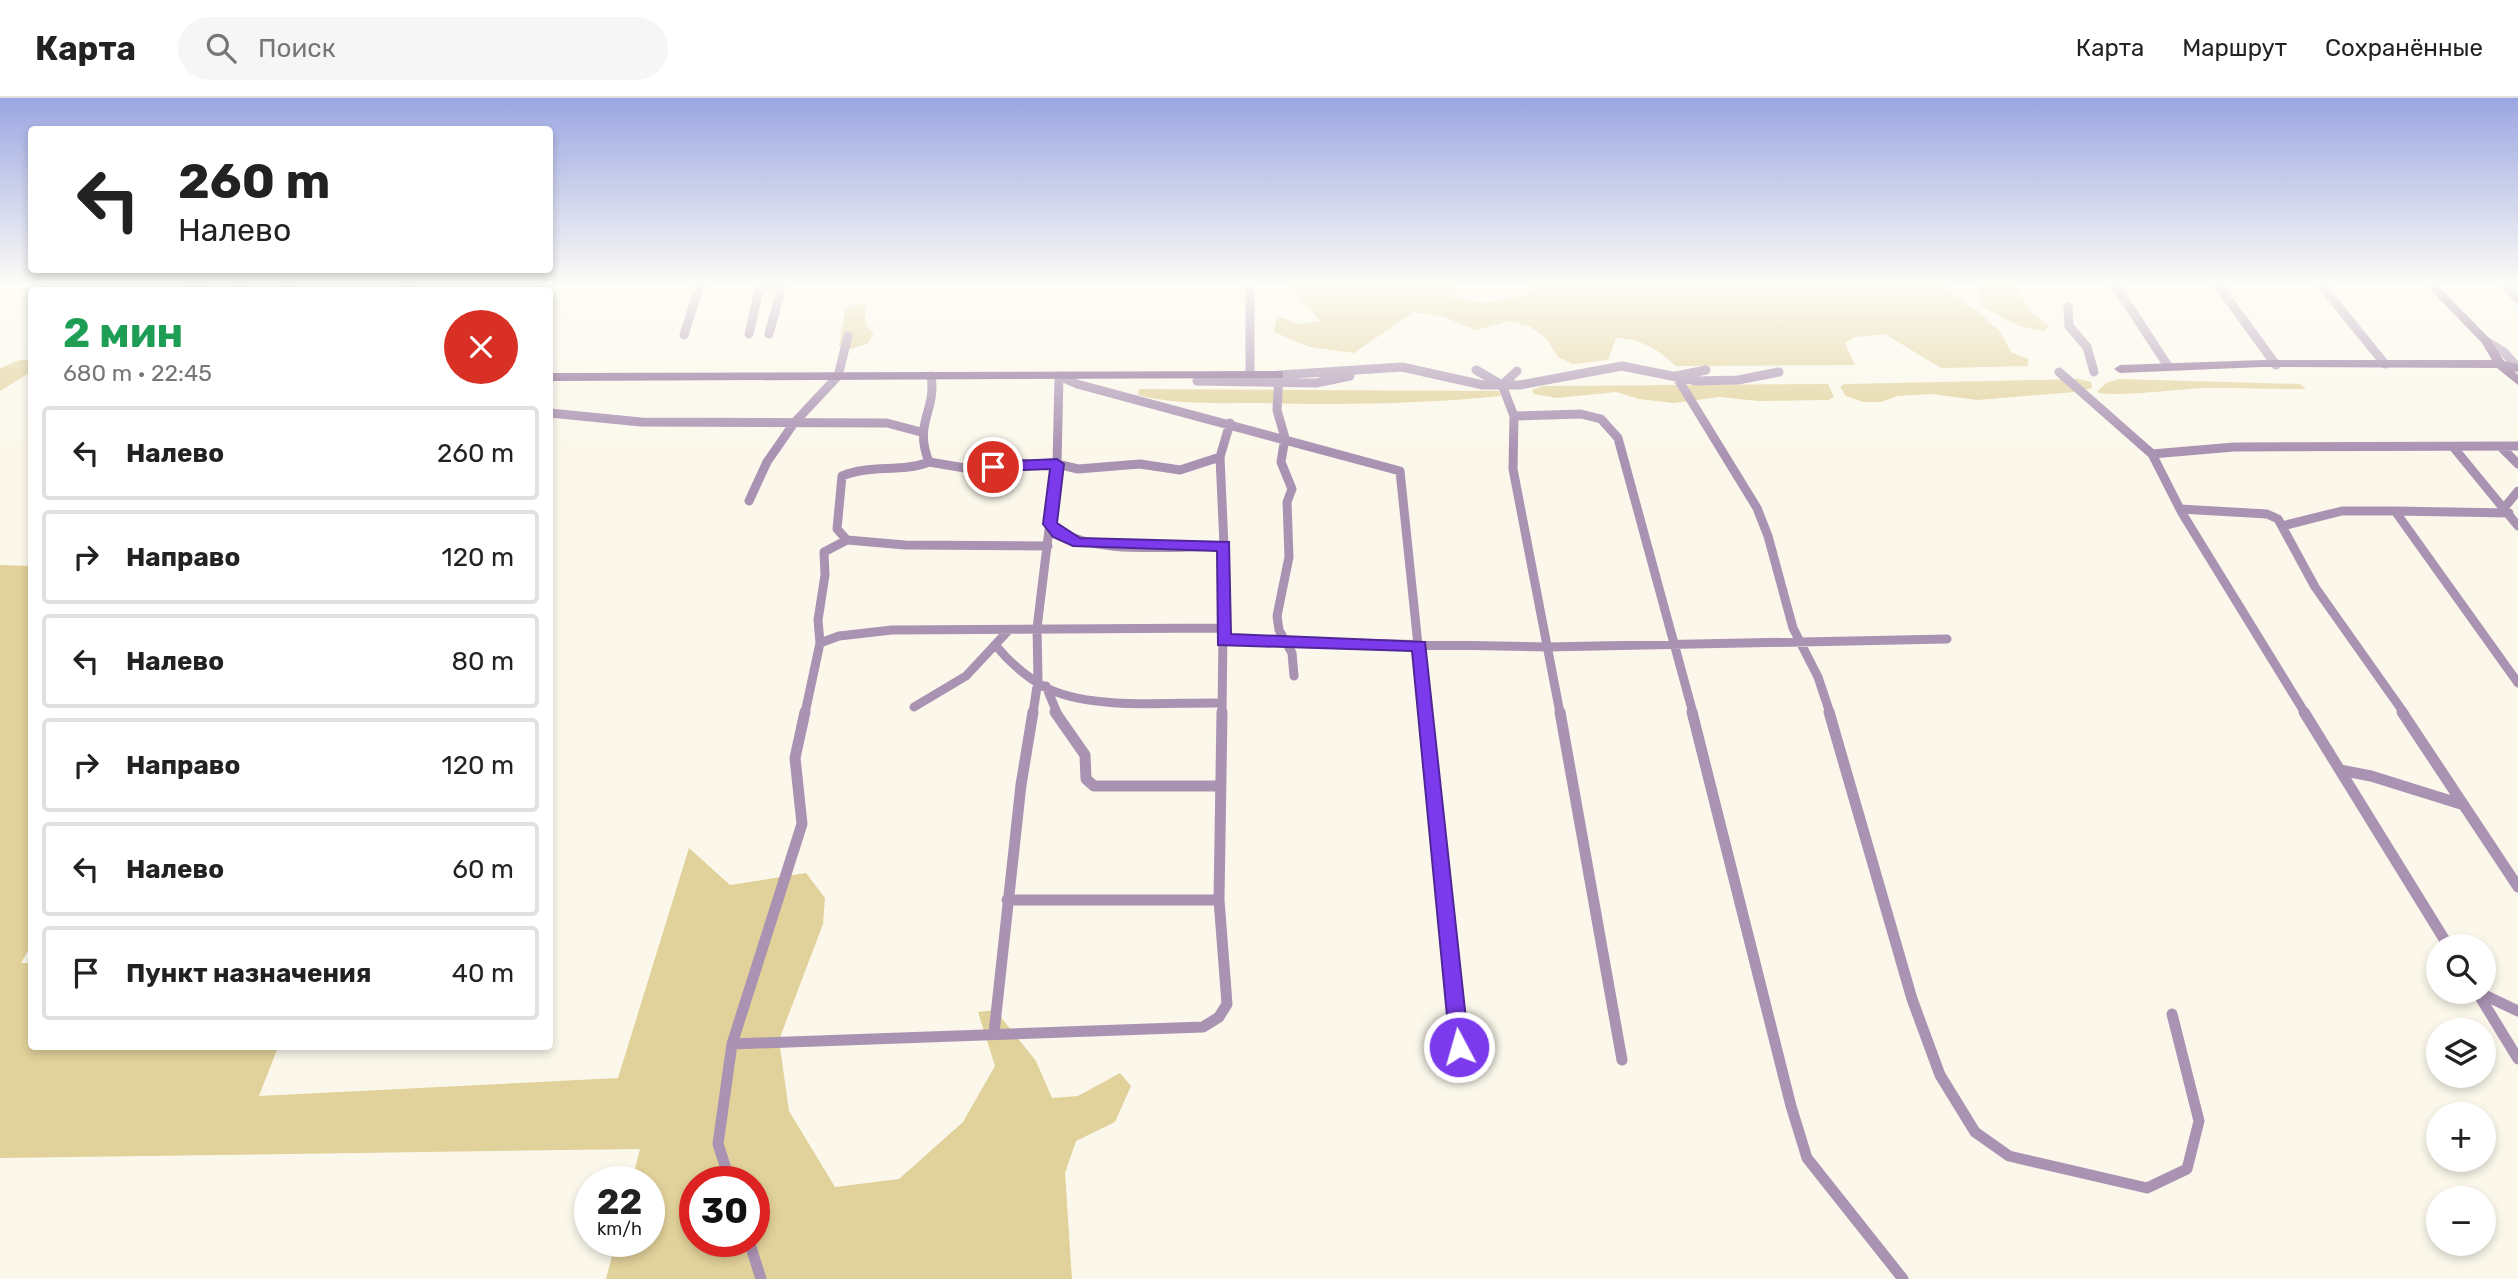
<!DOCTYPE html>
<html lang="ru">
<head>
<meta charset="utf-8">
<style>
  body { margin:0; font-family:Rubik,sans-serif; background:#f6f6f6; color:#222; height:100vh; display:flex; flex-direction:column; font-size:26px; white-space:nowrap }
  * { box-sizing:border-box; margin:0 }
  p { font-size:23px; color:#767676 }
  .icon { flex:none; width:38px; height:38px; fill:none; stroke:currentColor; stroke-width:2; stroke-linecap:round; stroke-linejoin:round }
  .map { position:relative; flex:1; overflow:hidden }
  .side { position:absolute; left:28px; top:189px; width:525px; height:763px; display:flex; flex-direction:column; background:#fff; border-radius:7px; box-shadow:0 4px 10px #0003 }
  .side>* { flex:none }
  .top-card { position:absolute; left:28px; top:28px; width:525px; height:147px; border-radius:7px; box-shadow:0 4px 10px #0003; background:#fff; color:#222; overflow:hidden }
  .controls { position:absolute; left:2426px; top:836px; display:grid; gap:14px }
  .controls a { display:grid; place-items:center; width:70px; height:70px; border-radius:50%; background:#fff; box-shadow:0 4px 10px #0003; font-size:35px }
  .speed { position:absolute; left:574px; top:1068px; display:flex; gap:14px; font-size:35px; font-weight:700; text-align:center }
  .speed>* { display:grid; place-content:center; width:91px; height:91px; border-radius:50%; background:#fff; box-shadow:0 4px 10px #0003; line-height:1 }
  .speed small { font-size:18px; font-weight:400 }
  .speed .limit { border:10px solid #d22; background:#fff; color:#111 }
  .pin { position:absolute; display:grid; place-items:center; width:60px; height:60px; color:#fff; margin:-30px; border:4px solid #fff; border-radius:50%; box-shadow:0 2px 7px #0007 }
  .me { position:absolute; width:77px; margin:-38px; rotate:354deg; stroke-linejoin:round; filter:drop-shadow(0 0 5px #0008) }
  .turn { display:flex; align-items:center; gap:24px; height:147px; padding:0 35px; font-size:32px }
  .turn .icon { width:91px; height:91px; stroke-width:2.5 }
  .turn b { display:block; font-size:49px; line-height:60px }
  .round { display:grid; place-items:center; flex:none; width:74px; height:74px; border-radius:37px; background:#f6f6f6 }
  .overview { display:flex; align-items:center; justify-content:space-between; height:119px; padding:0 35px }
  h1 { font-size:42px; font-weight:700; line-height:52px; color:#1e9e55 }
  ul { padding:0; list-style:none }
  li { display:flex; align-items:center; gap:21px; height:94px; margin:0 14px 10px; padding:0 21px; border:4px solid #e0e0e0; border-radius:7px }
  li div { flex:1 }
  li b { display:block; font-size:26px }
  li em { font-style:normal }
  header { display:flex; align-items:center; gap:42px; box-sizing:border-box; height:98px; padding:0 35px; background:#fff; border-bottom:2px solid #e0e0e0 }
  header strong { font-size:33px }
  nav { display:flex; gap:38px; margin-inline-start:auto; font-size:24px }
  .search { width:490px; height:63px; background:#f6f6f6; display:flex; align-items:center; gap:18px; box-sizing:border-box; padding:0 24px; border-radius:38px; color:#767676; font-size:26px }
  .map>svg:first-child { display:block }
  .green { fill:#e1d19a; fill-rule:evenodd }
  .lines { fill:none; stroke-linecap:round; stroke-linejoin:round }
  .street-far1 { stroke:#aa92b3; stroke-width:9 }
  .street { stroke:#aa92b3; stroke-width:11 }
  .secondary { fill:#856290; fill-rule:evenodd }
  .route { fill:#7c3aed; stroke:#51269a; stroke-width:2 }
</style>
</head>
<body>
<header>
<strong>Карта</strong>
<div class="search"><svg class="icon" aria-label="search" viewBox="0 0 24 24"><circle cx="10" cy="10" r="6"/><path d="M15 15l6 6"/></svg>Поиск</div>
<nav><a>Карта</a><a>Маршрут</a><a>Сохранённые</a></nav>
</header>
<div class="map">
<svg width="2518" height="1181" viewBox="0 0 2518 1181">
  <rect width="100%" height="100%" fill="#fbf8eb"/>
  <path class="green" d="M1289 187H1455L1454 200 1484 205 1528 197 1536 187H1944L1946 193 1973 210 2000 233 2011 254 2028 261V268L1941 270 1885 236 1855 239 1845 245 1855 267 1676 268C1658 251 1640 240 1616 240L1608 262 1573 266 1558 259 1546 240 1529 228 1509 223 1476 232 1441 218 1413 214 1354 255 1310 249 1274 234 1277 218 1300 226 1320 223Z
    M1984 187H2014L2033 216 2049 228 2045 233 2019 228 1981 208 1978 196Z
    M865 206 866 228 874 235 867 246 850 251 839 248 845 214 851 207Z
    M20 262H31V274L0 293V270Z
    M2078 281 2091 284 2092 290 2075 294 1977 302 1932 296 1897 298 1881 304H1863L1846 298 1840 289 1844 286Z
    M2120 281 2300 286 2306 291C2272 291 2238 290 2203 290 2183 291 2109 300 2097 294L2106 285Z
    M1828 286 1834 299 1828 302 1759 303 1719 299 1674 305 1639 301 1616 294 1557 300 1534 296 1532 292 1543 288Z
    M1139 291 1498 293 1501 298C1421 306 1340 307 1260 305 1219 305 1178 307 1138 297Z
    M0 467 31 468 32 846 21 865H31L32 948 278 949 259 998 618 980 689 750 730 787 806 775 825 800 823 826 779 942 789 1013 835 1089 899 1081 963 1024 995 968 978 914 995 912 1036 963 1052 1000 1078 998 1120 975 1131 988 1115 1024 1076 1043 1065 1075 1072 1181H606L616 1143H649V1083H632L640 1051 0 1060ZM695 1083H754V1143H695Z"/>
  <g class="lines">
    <path class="street-far1" d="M188 187 202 192
      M1250 187V277
      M2115 187 2168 268
      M2218 187 2276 267
      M2321 187 2385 266
      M2504 187 2518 201
      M233 192 241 187
      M280 192 287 187
      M2068 209 2069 228 2087 249 2094 274
      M749 236 760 188H782L769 236
      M684 237 700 187
      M2486 243 2504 254 2518 270
      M1476 272 1502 287 1514 318 1513 371 1560 615
      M1706 272 1676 278 1757 410 1768 438 1793 530 1818 579 1830 615
      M2059 274 2152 356
      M1197 283 1316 285 1350 278
      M1502 287 1517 273
      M550 315 641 324 887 325 921 334
      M1514 318 1581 316 1601 321 1618 340 1693 615
      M2501 349 2518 366
      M2454 350 2518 428
      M929 364 977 372 1010 365 1057 366 1078 371 1140 366 1180 372 1220 359
      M749 403 767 364 794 325 838 278 848 238
      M2504 410 2518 393
      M2180 411 2267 416 2278 421 2315 489 2404 615
      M2509 415 2395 413 2518 585
      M1050 426C1083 459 1178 448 1224 448
      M2282 428 2342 413H2395
      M847 442 905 447 1048 448
      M1223 543 1547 549 1947 541
      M820 545 839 538 892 532 1223 530
      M997 549C1011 566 1031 583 1051 592 1097 612 1172 604 1222 605
      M1294 578 1292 555 1279 532 1277 518 1289 459 1287 404 1292 391 1281 364 1285 340 1277 312 1279 277 1402 269 1483 287H1520L1622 268 1697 283 1738 282 1779 274
      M1046 588 1057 615
      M914 609 966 578 1007 534
      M805 615 820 545 818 522 825 477 824 454 847 442 837 431 842 378C870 366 901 375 929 364 913 324 937 313 931 278
      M1033 615 1038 582 1037 530 1057 366 1059 278 1077 286 1400 373 1425 615
      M1222 615 1224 448 1220 359 1230 325
      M2305 615 2182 415 2152 356 2234 349 2518 348"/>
    <path class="street" d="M1055 614 1085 657 1086 681 1094 688H1221
      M1425 614 1462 976
      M1560 614 1622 962
      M1692 614 1791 1008 1807 1060 1903 1181
      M1829 614 1912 901 1940 977 1975 1034 2009 1058 2147 1090 2187 1071 2199 1023 2172 916
      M2304 614 2449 849
      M2402 614 2518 789
      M2340 672 2371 678 2464 707
      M1007 802H1219
      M2477 894 2518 961
      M2478 894 2518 913
      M994 935 1021 687 1033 614
      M732 946 1203 929 1219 919 1227 906 1219 802 1222 614
      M730 1083 718 1046 732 946 802 726 795 660 805 614
      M749 1143 761 1181"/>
    <path class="secondary" d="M406 187H416L412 192H402Z
      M2426 187H2437L2490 241 2504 263 2518 266V274L2514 273 2518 277V287L2497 270 2262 269 2120 275 2114 271 2120 267 2262 262H2492L2482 245Z
      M1279 273 1283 274V280L550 283V275Z"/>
  </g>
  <linearGradient id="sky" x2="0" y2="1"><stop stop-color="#9ba6e2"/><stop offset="0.53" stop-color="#fdfcf6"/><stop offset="1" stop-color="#fdfcf6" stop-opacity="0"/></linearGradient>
  <rect width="2518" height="352" fill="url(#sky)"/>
  <path class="route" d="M1057 361 1064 366 1057 425 1080 440 1229 444 1231 536 1425 544 1469 949 1466 956 1459 958 1452 956 1450 949 1412 553 1218 547 1217 453 1073 448 1053 439 1043 426 1050 371 993 373 986 369 993 364Z"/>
</svg>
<div class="controls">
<a><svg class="icon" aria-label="search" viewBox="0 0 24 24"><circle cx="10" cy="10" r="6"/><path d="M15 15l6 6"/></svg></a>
<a><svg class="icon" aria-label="layers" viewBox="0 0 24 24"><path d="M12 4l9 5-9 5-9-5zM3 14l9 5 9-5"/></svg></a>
<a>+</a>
<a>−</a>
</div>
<div class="speed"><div>22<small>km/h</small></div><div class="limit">30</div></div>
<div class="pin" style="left:993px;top:369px;background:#d93025"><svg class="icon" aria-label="arrive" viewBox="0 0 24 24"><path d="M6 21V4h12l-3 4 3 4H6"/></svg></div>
<svg class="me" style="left:1459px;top:949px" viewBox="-20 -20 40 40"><circle r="17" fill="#7c3aed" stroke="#fff" stroke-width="3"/><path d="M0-11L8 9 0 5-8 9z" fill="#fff"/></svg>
<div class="top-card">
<div class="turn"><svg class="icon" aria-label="left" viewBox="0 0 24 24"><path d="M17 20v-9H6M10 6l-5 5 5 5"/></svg><div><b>260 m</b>Налево</div></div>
</div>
<section class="side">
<div class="overview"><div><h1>2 мин</h1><p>680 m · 22:45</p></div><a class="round" style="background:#d93025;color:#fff"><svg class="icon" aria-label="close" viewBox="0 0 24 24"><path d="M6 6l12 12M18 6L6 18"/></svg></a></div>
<ul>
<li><svg class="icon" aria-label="left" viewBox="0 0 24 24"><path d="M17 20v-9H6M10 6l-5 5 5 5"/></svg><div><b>Налево</b></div><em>260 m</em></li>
<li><svg class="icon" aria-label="right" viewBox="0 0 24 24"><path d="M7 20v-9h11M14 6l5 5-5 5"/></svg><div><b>Направо</b></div><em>120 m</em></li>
<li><svg class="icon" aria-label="left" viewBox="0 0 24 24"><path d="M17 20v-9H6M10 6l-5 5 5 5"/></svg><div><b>Налево</b></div><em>80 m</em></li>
<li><svg class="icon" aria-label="right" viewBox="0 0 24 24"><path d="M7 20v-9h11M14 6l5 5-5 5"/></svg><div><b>Направо</b></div><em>120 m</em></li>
<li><svg class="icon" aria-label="left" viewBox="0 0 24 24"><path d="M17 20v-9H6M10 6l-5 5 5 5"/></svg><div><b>Налево</b></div><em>60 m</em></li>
<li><svg class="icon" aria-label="arrive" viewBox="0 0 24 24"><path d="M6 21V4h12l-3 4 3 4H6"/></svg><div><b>Пункт назначения</b></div><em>40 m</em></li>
</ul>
</section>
</div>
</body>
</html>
